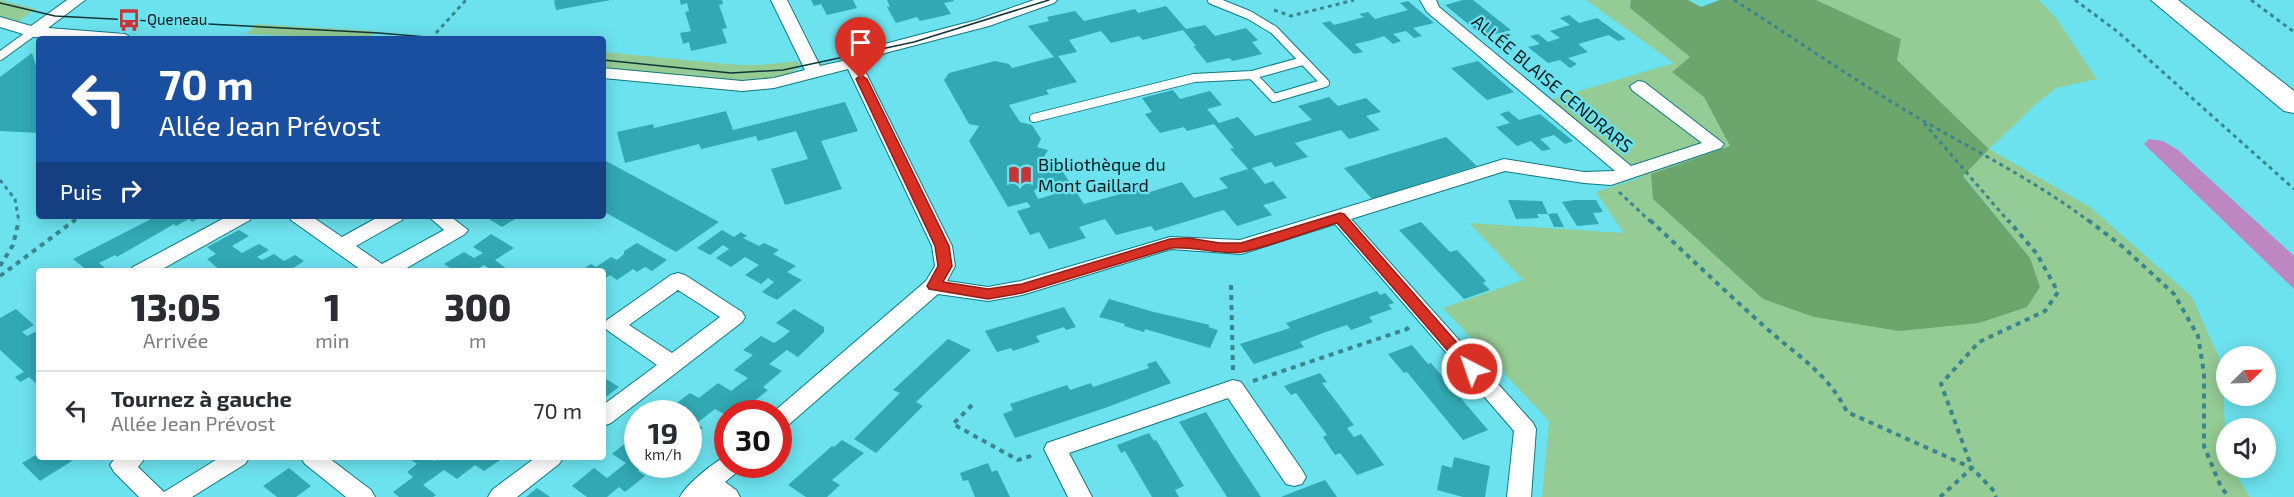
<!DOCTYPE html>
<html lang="fr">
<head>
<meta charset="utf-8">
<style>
  body { margin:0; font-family:"Exo 2",sans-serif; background:#f2f2f3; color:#2b2b33; height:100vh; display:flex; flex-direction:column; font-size:22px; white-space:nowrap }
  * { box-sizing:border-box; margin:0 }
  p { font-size:20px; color:#7c7c81 }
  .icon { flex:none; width:33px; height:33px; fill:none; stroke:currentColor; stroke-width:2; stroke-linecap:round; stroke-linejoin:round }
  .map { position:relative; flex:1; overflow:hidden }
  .drawer { position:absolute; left:36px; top:268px; width:570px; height:192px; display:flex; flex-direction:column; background:#fff; border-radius:6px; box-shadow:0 3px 15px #0003 }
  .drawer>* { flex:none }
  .hud { position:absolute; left:36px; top:36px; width:570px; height:183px; border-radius:6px; box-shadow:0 3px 15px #0003; background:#1a4fa0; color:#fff; overflow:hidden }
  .needle { width:39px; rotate:67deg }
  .fabs { position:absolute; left:2216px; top:346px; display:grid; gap:12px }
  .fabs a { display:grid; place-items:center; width:60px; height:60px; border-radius:50%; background:#fff; box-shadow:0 3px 15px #0003; font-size:30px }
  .speed { position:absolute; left:624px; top:400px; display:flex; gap:12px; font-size:30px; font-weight:700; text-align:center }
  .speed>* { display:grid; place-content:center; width:78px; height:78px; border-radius:50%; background:#fff; box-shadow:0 3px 15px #0003; line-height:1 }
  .speed small { font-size:15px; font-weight:400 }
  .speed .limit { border:9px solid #d22; background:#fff; color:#111 }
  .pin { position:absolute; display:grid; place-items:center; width:51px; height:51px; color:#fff; margin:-62px -26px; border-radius:50% 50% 50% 0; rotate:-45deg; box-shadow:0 0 6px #0007 }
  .pin .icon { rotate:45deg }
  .me { position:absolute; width:66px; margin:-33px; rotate:319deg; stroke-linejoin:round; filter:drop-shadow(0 0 4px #0008) }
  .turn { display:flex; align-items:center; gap:21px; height:126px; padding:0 24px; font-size:27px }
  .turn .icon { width:78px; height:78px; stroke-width:2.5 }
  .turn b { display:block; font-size:42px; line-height:51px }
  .then { display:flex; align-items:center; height:57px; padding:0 24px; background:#0003; gap:12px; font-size:22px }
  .eta { display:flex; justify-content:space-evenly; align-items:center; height:102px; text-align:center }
  .eta b { font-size:36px; font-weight:800; line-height:42px }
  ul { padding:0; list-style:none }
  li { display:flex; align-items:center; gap:18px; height:78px; padding:0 24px; border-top:2px solid #e1e1e2 }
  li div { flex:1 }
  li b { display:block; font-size:22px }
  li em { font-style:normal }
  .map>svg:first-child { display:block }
  .green { fill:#95cb94 }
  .forest { fill:#6da66d }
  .water { fill:#bd87c1 }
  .building { fill:#31a8b3; fill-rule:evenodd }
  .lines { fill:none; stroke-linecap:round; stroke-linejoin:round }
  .service-casing { stroke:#0f7881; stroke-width:10 }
  .minor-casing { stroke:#0f7881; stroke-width:2 }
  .trunk-casing { stroke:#0f7881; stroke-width:2 }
  .path-far1 { stroke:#3b868d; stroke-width:3; stroke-dasharray:4 4; stroke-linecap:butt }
  .path { stroke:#3b868d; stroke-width:4; stroke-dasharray:5 5; stroke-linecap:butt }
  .service { stroke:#fff; stroke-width:8 }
  .minor { fill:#fff; fill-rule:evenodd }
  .trunk { fill:#fff; fill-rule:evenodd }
  .tram { stroke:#103639; stroke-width:1.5 }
  .route { fill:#d93025; stroke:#8d1f18; stroke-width:1.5 }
  .labels { text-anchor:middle; stroke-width:4.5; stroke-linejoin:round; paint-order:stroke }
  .far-poi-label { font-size:15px; fill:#021b1d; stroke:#6ce2ee; text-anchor:start }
  .street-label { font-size:18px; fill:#021b1d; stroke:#6ce2ee }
  .poi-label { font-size:18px; fill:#021b1d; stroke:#6ce2ee; text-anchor:start }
</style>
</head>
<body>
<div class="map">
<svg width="2294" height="497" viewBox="0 0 2294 497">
  <rect width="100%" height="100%" fill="#6ce2ee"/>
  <path class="green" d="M0 0 36 9 17 22 0 18Z
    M1586 0H1631L1630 8 1690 57 1673 72 1704 97 1730 146 1651 174 1653 199 1763 299 2030 258 1963 175 1989 149 1897 60 1901 39 1816 0H2039L2056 18 2097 79 2056 88 2036 104 1989 149 2090 207 2192 297 2223 367 2226 468H2232L2250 497H1542L1549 421 1443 308 1523 280 1469 223 1624 233 1596 192 1642 177 1552 99 1674 63Z
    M256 24 375 31 367 39 246 34Z
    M603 52 738 65H760L797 61 799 67C774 94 641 71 603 67Z"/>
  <path class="forest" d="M1631 0H1688L1701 7 1720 0H1816L1901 39 1897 60 1989 149 1963 176 2030 258 2040 287 2027 307 1979 323 1899 331 1814 317 1763 299 1653 199 1651 174 1730 146 1704 97 1672 72 1690 57 1630 8Z"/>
  <path class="water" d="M2149 139 2163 141 2178 150 2294 256V289L2144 144Z"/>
  <path class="building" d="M611 0 556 10 554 1 556 0Z
    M680 0H722L723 4 719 5 727 28 722 29 727 43 691 51 689 42 683 44 680 33 691 31 685 12 689 11 687 3 681 5Z
    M811 0H853L857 8 827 15 821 4 814 6Z
    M887 0H953L954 1 944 3 951 14 920 21 917 17 896 23 887 7H890Z
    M1463 0H1473L1511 30 1484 37 1445 5Z
    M1408 1 1434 23 1413 28 1422 36 1414 38 1406 31 1393 34 1401 41 1393 44 1384 36 1372 40 1355 44 1363 52 1354 54 1322 23 1330 21 1334 25 1364 17 1359 14 1368 12 1375 19 1408 10 1400 3Z
    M1166 6 1186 29 1205 25 1215 36 1246 28 1258 40 1252 42 1262 54 1233 61 1229 58 1207 63 1193 46H1196L1183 30 1143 40 1139 36 1111 43 1101 31 1069 40 1077 52 1058 56 1077 82 1046 90 1049 94 1009 105 1020 122 1032 125 1041 139 1037 147 1048 150 1043 158 1055 160 1084 204 1146 187 1150 192 1182 182 1194 198 1228 188 1219 178 1248 169 1230 149 1234 148 1214 124 1187 131 1184 127 1160 133 1145 114 1152 112 1142 98 1173 90 1180 99 1210 91 1222 105 1207 109 1219 123 1238 117 1255 136 1312 120 1298 106 1329 97 1338 106 1366 98 1381 112 1366 116 1380 130 1349 139 1341 130 1295 143 1308 157 1275 167 1271 162 1252 168 1265 184 1273 181 1287 198 1263 205 1272 215 1237 226 1224 210 1155 231 1151 226 1116 235 1105 219 1079 227 1086 238 1049 249 1039 232 1030 235 1017 211 1031 207 1027 202 1008 207 969 141 979 126 969 124 944 80 949 73 995 61 1009 64 1012 68 1054 57 1028 26 1049 21 1047 17 1075 11 1084 21 1135 9 1138 13ZM1040 185 1053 187 1055 194 1038 199 1034 191Z
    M1569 15 1579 23 1597 18 1626 39 1618 41 1609 35 1578 44 1588 52 1568 58 1577 64 1570 68 1560 60 1548 63 1528 47 1540 44 1530 36 1538 34 1548 42 1560 38 1550 31 1570 25 1560 18Z
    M32 53 36 66 39 62V133L0 131V77Z
    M1478 61 1507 86 1514 92 1487 100 1451 68Z
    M845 102 858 131 821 141 842 189 785 205 771 169 808 159 796 131 758 141 756 136 701 149 699 144 625 163 617 132 653 124 654 128 726 111 733 130Z
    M1508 111 1519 120 1540 114 1573 141 1565 144 1554 135 1540 139 1551 149 1542 151 1531 141 1517 146 1496 127 1510 123 1500 114Z
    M1446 137 1477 166 1372 199 1344 168Z
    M606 161 719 222 676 252 603 211V163Z
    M1508 200 1542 201 1548 214H1537L1539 218 1516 219Z
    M1575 200H1596L1603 212 1593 213 1599 224 1577 226 1562 202Z
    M1557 213 1564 227H1554L1548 214Z
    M157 216H203L192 222 189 219 176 226 174 224 117 257 115 255 99 263 110 272H89L73 259Z
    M494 216H520L502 227 489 219Z
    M1421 222 1450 252 1457 250 1486 281 1483 283 1490 290 1464 299 1399 230Z
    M239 230 249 236 232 246 242 253 259 244 269 250 257 257 262 260 274 254 284 261 295 255 304 261 287 272H222L207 259 216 254 207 247Z
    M722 230 734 237 741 232 747 236 743 238 759 246 764 243 779 250 773 254 796 266 787 272 802 280 777 300 762 292 774 282 768 278 761 284 745 275 759 265 745 257 731 267 716 258 729 249 723 245 710 255 697 248Z
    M491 234 514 248 495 260 507 269 503 272H494L484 265 473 272H456L444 264 464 252 474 258 483 253 473 247Z
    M637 243 667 260 652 271 645 267 637 272 633 269 617 280 610 275 603 280V272H579L591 264 596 267 611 257 617 260 624 254V251Z
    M1377 291 1380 295 1385 293 1394 303 1388 305 1392 309 1369 317 1373 322 1351 330 1347 325 1323 333 1300 342 1304 347 1254 364 1240 344 1290 328 1286 323Z
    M1109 299 1154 312 1210 325 1208 327 1218 330 1210 348 1145 329 1144 332 1124 326 1125 324 1099 317Z
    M1064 307 1076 327 1066 330 1064 327 1036 336 1040 342 1013 351 1011 348 997 352 985 331Z
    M16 309 34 325 22 332 27 336 39 330V386L29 377 20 382 15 377 24 372 0 350V318Z
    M794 309 824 327V332L798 357 787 350 769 364 782 371 763 387 768 390 752 403 747 401 731 414H728V416L715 409 697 423 703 428 694 435 688 432V414H680L670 408 690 393 699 398 718 383 731 391 748 378 734 370 753 355 743 350 761 336 774 343 783 337 790 331 776 323Z
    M948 339 971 350 916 402 923 406 876 453 854 439 900 393 893 390Z
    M1412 345 1428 364 1431 363 1488 430 1463 440 1407 372 1404 373 1388 354Z
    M1156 361 1171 383 1105 408 1015 438 1003 414 1013 410 1010 404 1067 385 1070 390 1091 383 1093 387 1149 368 1147 364Z
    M1320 373 1327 382 1322 383 1354 425 1347 428 1354 437 1361 434 1384 465 1357 475 1340 453 1335 455 1323 437 1327 435 1296 393 1291 395 1284 386Z
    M603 377 619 387 603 399Z
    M1206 412 1231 452 1261 497H1227L1179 422Z
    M1149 433 1154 441 1156 440 1184 486 1175 490 1179 497H1152L1125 451 1121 453 1117 445Z
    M633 437 638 440V465H645L638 471 645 476 625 492 619 487 607 497H587L572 486 594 468 607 478 626 463 612 454Z
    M842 440 864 453 832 480 840 485 827 497H806L788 485 832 446 834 447Z
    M39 453V458H73L70 460 72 461 40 481 22 463Z
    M1454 457 1490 466 1485 497H1463L1437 490 1442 465 1452 468Z
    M413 458H429L434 461 440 458H503L484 471 475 465 457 479 444 470 423 485 436 495 433 497H399L393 492 413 477 407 472 417 464 410 459Z
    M988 463 992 472 997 470 1010 497H975L968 480 963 481 960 473Z
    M289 468 311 486 296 497H277L263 486Z
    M1325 480 1337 497H1281L1296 491Z
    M537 488 550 497H526Z"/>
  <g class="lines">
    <g class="service-casing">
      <path id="service" d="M0 56 33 32
        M1252 75 1303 61
        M1034 118 1194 78 1252 75 1274 98 1325 83 1274 30 1249 15 1212 0"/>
    </g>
    <g class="minor-casing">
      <path id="minor" d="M67 0H85L48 28 125 34 133 39 33 37 0 27V17L31 26Z
        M771 0H787L820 66 847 60 873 47 977 20 1034 0H1057L1054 3 989 26 885 53 862 65 952 246 955 266 947 281 988 287 1021 281 1170 237 1240 240 1504 159 1584 172 1615 171 1427 12 1420 0H1436L1439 7 1631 166 1702 143 1632 90 1630 86 1638 81 1644 82 1724 144 1721 148 1611 185 1584 183 1505 171 1351 219 1533 423 1536 429 1531 497H1507L1514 431 1335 224 1241 254 1171 249 1022 295 988 301 938 294 786 427 778 429V414H771L926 281 935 266 932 246 848 69 774 88 742 91 603 78V68L742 81 774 78 805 70Z
        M228 216H252L250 220 157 272H130L133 267Z
        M289 216H311L342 237 380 216H404L402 220 356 246 382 264 444 230 428 216H450L468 230 465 234 400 272H364L291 220Z
        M678 273 685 275 742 312 745 317 742 322 611 423 603 426V405L657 365 607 330 604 325 607 320 671 275ZM678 290 720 317 672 353 629 325Z
        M1233 380 1241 382 1302 470 1306 477 1302 484 1294 486 1286 484 1228 398 1069 453 1092 497H1068L1044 449 1047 443Z
        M728 456V465H741L737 472 725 482 736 490 740 497H680C686 485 714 461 728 456Z
        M115 458H145L138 467 164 492 219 458H249L245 464 192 497H139L114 472 110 465Z
        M301 458H329L371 490 375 497H346L305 464Z
        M535 458H563L559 464 517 497H488L492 490Z"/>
    </g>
    <g class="trunk-casing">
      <path id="trunk" d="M2151 0H2178L2294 91V113L2284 111Z"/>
    </g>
    <path class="path-far1" d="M1734 0C1797 40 1858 83 1922 120 1979 153 2037 182 2090 222
      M2075 0 2118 32 2294 189
      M2251 0 2294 32
      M1274 10 1291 16 1354 0
      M436 33 466 0
      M1924 123 2009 222
      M0 180 15 199 19 222
      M1619 192 1651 222
      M73 222 81 216"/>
    <path class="path" d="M1650 220C1688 256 1726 292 1765 327 1796 355 1828 373 1847 412L1972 468 1995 492 1996 497
      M2088 220 2123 247 2174 294 2198 336 2204 373V446L2221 487 2229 497
      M0 266 13 245 19 220
      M0 276 75 220
      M1231 285 1233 371
      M1253 381 1407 329 1410 326
      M972 405 953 424 1018 460 1034 455
      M1940 497 1972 468 1941 384 1979 342 2045 311 2058 292 2037 254 2008 220"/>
    <use href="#service" class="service"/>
    <use href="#minor" class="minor"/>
    <use href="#trunk" class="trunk"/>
    <path class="tram" d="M0 3 55 16 379 33 450 39
      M603 60 731 73 783 70 914 42 1049 0"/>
  </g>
  <path class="route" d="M861 75 867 79 949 246 952 266 943 282 988 289 1022 284 1170 239 1188 238 1220 243H1241L1340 213 1344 214 1480 369 1478 373H1467L1337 223C1309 231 1269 247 1242 252 1218 255 1194 246 1171 248L1022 293 988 299 929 289 927 286 938 266 935 246 856 79Z"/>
  <defs>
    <g id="bus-bare" transform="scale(1.8)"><path d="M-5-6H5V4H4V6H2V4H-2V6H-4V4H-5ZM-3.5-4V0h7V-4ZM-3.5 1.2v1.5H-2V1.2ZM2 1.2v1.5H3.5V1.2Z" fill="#c53639" stroke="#6ce2ee" stroke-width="2.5" paint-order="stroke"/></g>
    <g id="library-bare" transform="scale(1.8)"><path d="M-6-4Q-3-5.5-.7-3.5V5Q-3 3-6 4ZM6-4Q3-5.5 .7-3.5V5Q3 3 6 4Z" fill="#c53639" stroke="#6ce2ee" stroke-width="2.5" paint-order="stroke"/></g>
  </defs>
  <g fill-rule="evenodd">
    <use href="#bus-bare" x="129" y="20"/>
    <use href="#library-bare" x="1020" y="175"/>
  </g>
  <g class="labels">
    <g class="far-poi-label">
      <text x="147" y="25">Queneau</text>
    </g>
    <g class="street-label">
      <text transform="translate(1552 84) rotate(40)" y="6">ALLÉE BLAISE CENDRARS</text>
    </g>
    <g class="poi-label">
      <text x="1038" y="171">Bibliothèque du<tspan x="1038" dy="21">Mont Gaillard</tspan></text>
    </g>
  </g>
</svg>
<div class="fabs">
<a><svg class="needle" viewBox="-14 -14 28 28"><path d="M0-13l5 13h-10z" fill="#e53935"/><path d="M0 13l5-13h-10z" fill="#7c7c81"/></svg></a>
<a><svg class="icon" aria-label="sound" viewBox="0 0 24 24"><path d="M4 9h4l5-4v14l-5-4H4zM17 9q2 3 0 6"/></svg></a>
</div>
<div class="speed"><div>19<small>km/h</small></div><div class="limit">30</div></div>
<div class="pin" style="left:861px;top:79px;background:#d93025"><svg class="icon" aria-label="arrive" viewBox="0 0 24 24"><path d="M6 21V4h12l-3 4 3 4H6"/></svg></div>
<svg class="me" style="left:1472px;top:369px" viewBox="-20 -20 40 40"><circle r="17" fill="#d93025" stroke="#fff" stroke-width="3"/><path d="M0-11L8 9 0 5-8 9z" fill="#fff"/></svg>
<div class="hud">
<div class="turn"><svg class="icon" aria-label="left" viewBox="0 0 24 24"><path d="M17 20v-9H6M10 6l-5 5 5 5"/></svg><div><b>70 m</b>Allée Jean Prévost</div></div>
<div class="then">Puis<svg class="icon" aria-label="right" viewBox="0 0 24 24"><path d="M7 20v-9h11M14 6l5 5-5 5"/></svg></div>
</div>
<section class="drawer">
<div class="eta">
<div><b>13:05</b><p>Arrivée</p></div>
<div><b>1</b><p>min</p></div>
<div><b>300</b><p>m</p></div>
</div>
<ul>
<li><svg class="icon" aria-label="left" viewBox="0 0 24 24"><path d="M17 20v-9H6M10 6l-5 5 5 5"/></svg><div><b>Tournez à gauche</b><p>Allée Jean Prévost</p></div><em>70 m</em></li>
</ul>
</section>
</div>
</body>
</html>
